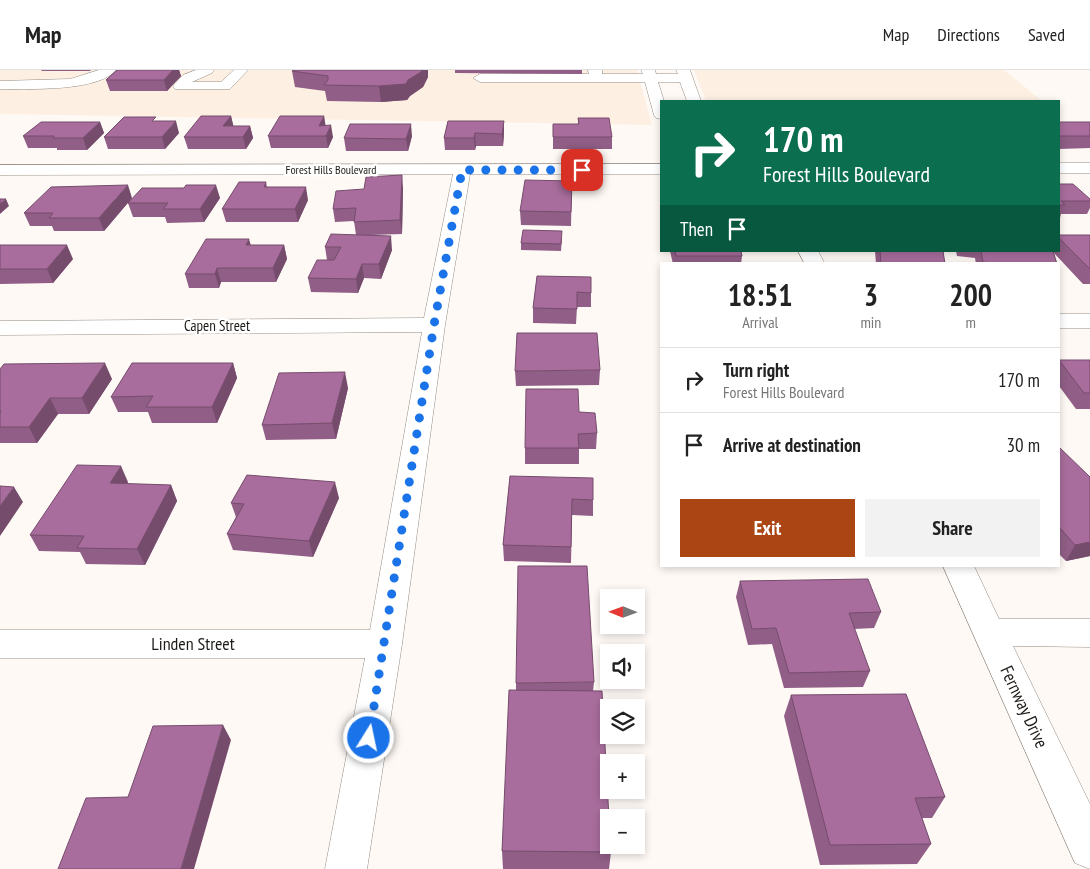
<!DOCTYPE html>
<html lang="en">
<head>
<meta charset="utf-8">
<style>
  body { margin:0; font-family:"PT Sans Narrow",sans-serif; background:#f2f2f2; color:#222; height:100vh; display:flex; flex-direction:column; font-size:19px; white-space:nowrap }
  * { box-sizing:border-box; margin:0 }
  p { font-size:16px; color:#767676 }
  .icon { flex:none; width:28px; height:28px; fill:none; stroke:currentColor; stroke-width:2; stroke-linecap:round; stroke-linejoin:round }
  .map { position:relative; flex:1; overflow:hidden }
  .side { position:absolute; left:660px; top:192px; width:400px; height:305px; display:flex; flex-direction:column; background:#fff; border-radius:0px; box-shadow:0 2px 8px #0003 }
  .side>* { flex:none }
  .banner { position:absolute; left:660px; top:30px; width:400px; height:152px; border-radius:0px; box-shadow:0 2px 8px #0003; background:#0b6e4f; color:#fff; overflow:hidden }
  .needle { width:32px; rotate:271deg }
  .fabs { position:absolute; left:600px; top:519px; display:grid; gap:10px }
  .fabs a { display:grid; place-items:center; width:45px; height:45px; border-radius:0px; background:#fff; box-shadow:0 2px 8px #0003; font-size:25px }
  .pin { position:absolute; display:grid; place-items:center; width:42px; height:42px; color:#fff; margin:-21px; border-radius:10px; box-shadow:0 2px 8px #0006 }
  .me { position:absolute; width:55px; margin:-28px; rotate:10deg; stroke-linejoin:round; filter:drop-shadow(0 0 4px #0008) }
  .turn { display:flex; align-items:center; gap:18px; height:105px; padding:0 20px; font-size:22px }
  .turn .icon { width:65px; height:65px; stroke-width:2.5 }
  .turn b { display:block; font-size:35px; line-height:42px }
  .then { display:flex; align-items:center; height:48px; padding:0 20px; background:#0003; gap:10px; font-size:19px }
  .eta { display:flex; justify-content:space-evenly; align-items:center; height:85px; text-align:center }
  .eta b { font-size:30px; font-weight:600; line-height:35px }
  .button { display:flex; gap:10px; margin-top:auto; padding:10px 20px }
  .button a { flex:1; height:58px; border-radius:0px; background:#ab4614; color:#fff; font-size:20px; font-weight:600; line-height:58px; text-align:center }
  .button a+a { background:#f2f2f2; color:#222 }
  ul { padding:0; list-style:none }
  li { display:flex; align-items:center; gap:15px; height:65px; padding:0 20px; border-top:1px solid #e0e0e0 }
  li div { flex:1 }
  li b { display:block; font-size:19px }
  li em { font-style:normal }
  header { display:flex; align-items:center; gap:30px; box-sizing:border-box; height:70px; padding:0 25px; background:#fff; border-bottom:1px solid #e0e0e0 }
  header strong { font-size:24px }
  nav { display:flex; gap:28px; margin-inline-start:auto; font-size:18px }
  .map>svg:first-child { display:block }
  .built { fill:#fdf0e3 }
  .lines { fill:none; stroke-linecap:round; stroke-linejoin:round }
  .minor-casing { stroke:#958c83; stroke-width:1 }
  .minor { fill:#fff; fill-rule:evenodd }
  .wall { fill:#905e86 }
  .shaded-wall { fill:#764c6d }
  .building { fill:#a86d9c; stroke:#764c6d }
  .route { stroke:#1a73e8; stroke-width:9; stroke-dasharray:0 16.2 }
  .labels { text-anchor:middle; stroke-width:5; stroke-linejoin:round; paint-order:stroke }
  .far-street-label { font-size:12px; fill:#1e1b17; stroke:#fff }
  .street-label { font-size:15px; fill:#1e1b17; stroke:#fff }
  .near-street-label { font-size:18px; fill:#1e1b17; stroke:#fff }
</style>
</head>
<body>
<header>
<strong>Map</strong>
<nav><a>Map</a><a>Directions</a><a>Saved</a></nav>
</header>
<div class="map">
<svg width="1090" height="799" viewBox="0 0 1090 799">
  <rect width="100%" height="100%" fill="#fef9f5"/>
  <path class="built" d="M0 0H637L652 55 0 44Z
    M694 0H1004L1042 31H706Z"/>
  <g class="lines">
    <g class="minor-casing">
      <path id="minor" d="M99 0H116C98 22 27 19 0 19V11L70 9Z
        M196 0H214L212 3 192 12H221L234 0H248L230 19H175L173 16 183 5Z
        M588 0H602V4H643L641 0H655L656 4H678L676 0H690L701 31H687L680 12H658L664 31H661V49L656 48 654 45 645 12H480L473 8 480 4H589Z
        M1059 93H1090V103H1059Z
        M661 94V104H470L445 255 402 574 367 799H325L365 588H0V560H370L422 262 0 265V251L424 248 453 104 0 105V95Z
        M798 181H818L825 194H805Z
        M1059 244H1090V258H1059Z
        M943 496H974L999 549H1090V577L1013 576 1090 734V799L1075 793Z"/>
    </g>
    <use href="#minor" class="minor"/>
  </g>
  <path class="wall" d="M41 0H91L90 1H42Z
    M117 0H179L181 6 167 21H110L106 10Z
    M455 0H582V4L455 3Z
    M292 1 428 7 423 17 410 26 407 30 381 32 327 31 325 21 295 17Z
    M231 46 233 56H250L253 68 246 79H188L184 67Z
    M324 46 325 55 333 67 328 78H271L268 66Z
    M578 48 612 67V79H553V54H578Z
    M157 51 179 63 165 79H108L104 67Z
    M448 51 504 63 503 76H476L475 80H445L444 68Z
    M100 52 104 63 87 80H57V78H28L23 66Z
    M1059 52H1090V78L1059 79Z
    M412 66 408 81H346L344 68Z
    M572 111 571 156 521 155 520 141Z
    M266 112 267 117 308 130 298 152H226L222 139Z
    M1059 114 1090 129V138L1087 144H1061L1060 148H1059Z
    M184 118 220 128 204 152 167 153 165 147H133L128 133Z
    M403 118 402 164 371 165 392 180 381 209 364 208 358 223 311 222 308 208 327 190 325 177 356 165 354 151 335 152 333 139Z
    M132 128 104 161H54L52 156H30L24 143Z
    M1059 165H1090V214H1083L1053 182 1057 194H976L975 188 957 186 956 181H1059Z
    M562 169 561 181 521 180V173Z
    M0 175 73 189 53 213 0 214Z
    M251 175H284L287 189 276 212H221L219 218H189L185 204Z
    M670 181H741L742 186 741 194H673Z
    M875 181H943L945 194H876Z
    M537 206 591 223V237H577L576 254 533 253V238Z
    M1059 290H1090V339H1076L1059 316Z
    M233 293 237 308 217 353H152L148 342H118L111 327Z
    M0 299 112 309 89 344H58L37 373H0Z
    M600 300 599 315 516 316 515 301Z
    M348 318 336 369 266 370 262 355Z
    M579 342 597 363 596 379H579V394H525V378Z
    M1059 377 1090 486 1066 491 1059 484Z
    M510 406 593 430V446L572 445 571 493 504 491 503 475Z
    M128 412 127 414 171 415 177 431 145 495 86 494 80 482 39 481 30 465Z
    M339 428 313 487 233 480 227 464 236 447 231 433Z
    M740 511 881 542 874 558 854 559 870 601 863 617 784 618 772 574 748 575 736 527Z
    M594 612 593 621 611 782 609 799H503L502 781 516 620V613Z
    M791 625 945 727 932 748H922L931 774 917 794 820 795 784 646Z"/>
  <path class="shaded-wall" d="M173 0H179L181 6 167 21 164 10Z
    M422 0H428V7L423 17 410 26 407 30 381 32 379 16Z
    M231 46 234 58 223 56Z
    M324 46 326 58 319 56Z
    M176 51 179 63 165 79 162 67Z
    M504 51V63L503 76 502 64Z
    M100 52 104 63 87 80 83 68Z
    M411 54 412 66 408 81 406 69Z
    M331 55 333 67 328 78 326 66Z
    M250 56 253 68 246 79 243 67Z
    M475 63 476 76 475 80 474 68Z
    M402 105 403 118 402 164 400 150Z
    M128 115 132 128 104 161 99 148Z
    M216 115 220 128 204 152 200 139Z
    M306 117 308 130 298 152 295 139Z
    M6 129 9 136 0 144V134Z
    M391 166 392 180 381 209 379 194Z
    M249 169 253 183 246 175Z
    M67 175 73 189 53 213 47 199Z
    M284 175 287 189 276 212 273 198Z
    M362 194 364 208 358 223 356 209Z
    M217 198 221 212 219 218 215 204Z
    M105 293 112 309 89 344 82 328Z
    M233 293 237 308 217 353 212 337Z
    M345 302 348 318 336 369 332 353Z
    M50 328 58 344 37 373 29 357Z
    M121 396 128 412 118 429 110 413Z
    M335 412 339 428 313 487 309 471Z
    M171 415 177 431 145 495 137 479Z
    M14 417 23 432 0 466V436Z
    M1090 472V486L1066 491 1075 475Z
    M223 655 231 670 194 799H181Z"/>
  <path class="building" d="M117 0H173L164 10H106Z
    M295 0H422L421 2 408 10 406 14 379 16 324 15 328 10V6L292 1Z
    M201 46H231L223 56H250L243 67H184Z
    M280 46H324L319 56 331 55 326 66H268Z
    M124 47H156L152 51H176L162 67H104Z
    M578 48H609L612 67H553V54H579Z
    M448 51H504L502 64 475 63 474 68H444Z
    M41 52H100L83 68H53L54 66H23Z
    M1059 52H1090V66H1059Z
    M350 54H411L406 69 344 68Z
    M402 105 400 150 354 152 356 138 333 139 336 121 364 119 366 107Z
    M525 110 572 111 571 142 520 141Z
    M239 112H266L264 117H306L295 139H222Z
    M1059 114H1073L1090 129V131H1061L1065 135H1059Z
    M128 115 99 148H49L53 143H24L51 117Z
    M186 115H216L200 139H163L168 133H128L142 118H184Z
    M0 129H6L0 134Z
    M523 160 562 161 561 174 521 173Z
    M331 164 391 166 379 194H362L356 209 308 208 317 190H334L341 177H325Z
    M1059 165H1090V199L1059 168Z
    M206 169H249L246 175H284L273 198H217L215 204H185Z
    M0 175H67L47 199H0Z
    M675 181H741L742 186H676Z
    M880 181H943L945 194 881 193Z
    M981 181H1053L1057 194H999L983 192Z
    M537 206 591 207V223L577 222V239L533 238Z
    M517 263H597L600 300 515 301Z
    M1059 290H1090V323H1084Z
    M105 293 82 328H50L29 357H0V343L1 341H0V299L4 294Z
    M132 293H233L212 337H146L153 326 111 327Z
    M345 302 332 353 262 355 279 303Z
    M526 319H578L579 342 595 343 597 363 578 364 579 378H525Z
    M1059 377 1090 407V472L1075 475 1059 457Z
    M77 395 121 396 110 413 171 415 137 479 77 478 84 466 30 465Z
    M247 405 335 412 309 471 227 464 244 434 231 433Z
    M510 406 593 408V430L572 429 571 477 503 475Z
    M0 416 14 417 0 436Z
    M518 496H587L594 612 516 613Z
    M868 509 881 542 849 543 870 601 789 603 776 558 752 559 740 511Z
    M509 620 602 621 609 748V775H611V782L502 781Z
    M906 624 945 727 915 728 931 774 830 775 791 625Z
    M223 655 181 799H58L86 728 128 727 153 656Z"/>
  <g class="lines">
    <path class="route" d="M369 668 434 255 462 100H582"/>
  </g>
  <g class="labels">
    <g class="far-street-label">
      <text x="331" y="104">Forest Hills Boulevard</text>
    </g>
    <g class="street-label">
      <text x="217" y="261">Capen Street</text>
    </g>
    <g class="near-street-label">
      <text x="193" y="580">Linden Street</text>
      <text transform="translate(1024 637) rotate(65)" y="6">Fernway Drive</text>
    </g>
  </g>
</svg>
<div class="fabs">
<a><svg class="needle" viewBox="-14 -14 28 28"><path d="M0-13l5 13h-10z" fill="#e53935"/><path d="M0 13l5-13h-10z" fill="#767676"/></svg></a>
<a><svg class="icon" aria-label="sound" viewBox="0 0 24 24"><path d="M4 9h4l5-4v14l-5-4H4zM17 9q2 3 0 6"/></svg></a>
<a><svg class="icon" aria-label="layers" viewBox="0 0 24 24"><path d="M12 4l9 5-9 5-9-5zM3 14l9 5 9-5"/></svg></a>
<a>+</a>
<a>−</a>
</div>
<div class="pin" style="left:582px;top:100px;background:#d93025"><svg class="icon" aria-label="arrive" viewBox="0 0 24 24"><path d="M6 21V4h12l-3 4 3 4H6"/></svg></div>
<svg class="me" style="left:369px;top:668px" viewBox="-20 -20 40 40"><circle r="17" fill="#1a73e8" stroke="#fff" stroke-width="3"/><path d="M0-11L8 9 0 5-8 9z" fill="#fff"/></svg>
<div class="banner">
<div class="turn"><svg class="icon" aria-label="right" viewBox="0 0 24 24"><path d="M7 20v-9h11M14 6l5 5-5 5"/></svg><div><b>170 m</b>Forest Hills Boulevard</div></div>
<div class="then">Then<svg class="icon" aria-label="arrive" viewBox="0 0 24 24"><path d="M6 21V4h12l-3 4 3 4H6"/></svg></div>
</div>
<section class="side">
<div class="eta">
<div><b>18:51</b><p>Arrival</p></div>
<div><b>3</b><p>min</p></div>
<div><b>200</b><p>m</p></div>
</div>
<ul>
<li><svg class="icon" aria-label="right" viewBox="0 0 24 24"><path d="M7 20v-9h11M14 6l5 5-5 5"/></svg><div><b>Turn right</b><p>Forest Hills Boulevard</p></div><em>170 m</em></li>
<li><svg class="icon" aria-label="arrive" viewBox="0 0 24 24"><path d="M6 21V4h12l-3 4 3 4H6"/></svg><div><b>Arrive at destination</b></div><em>30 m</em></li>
</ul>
<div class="button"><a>Exit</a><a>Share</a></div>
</section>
</div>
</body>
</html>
